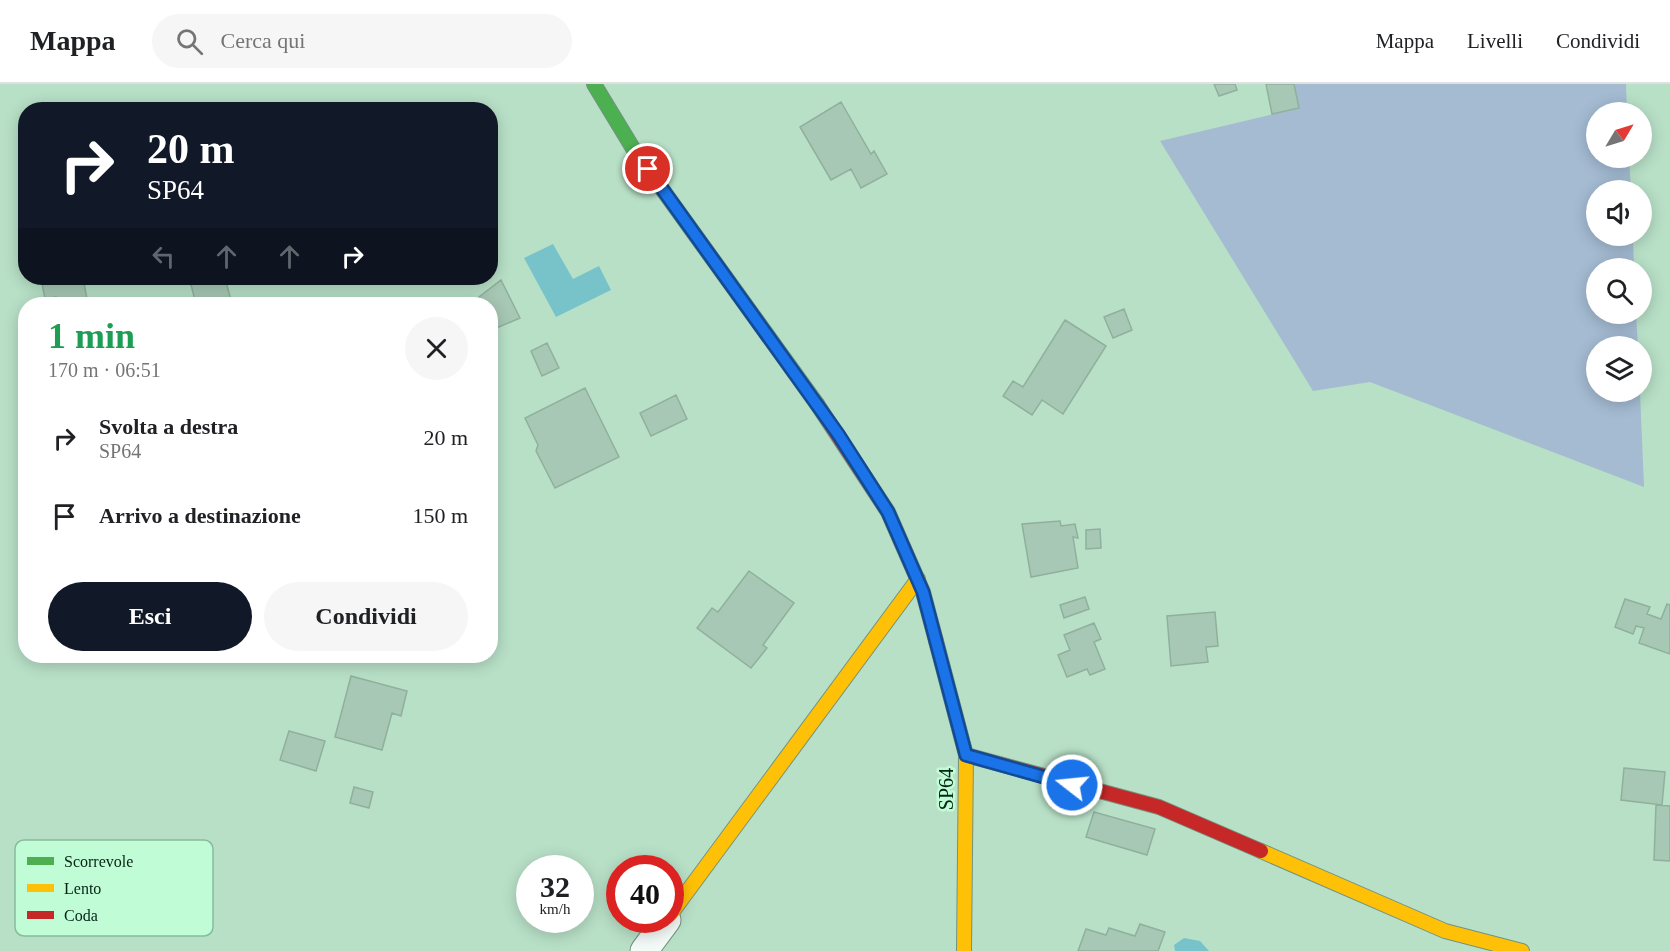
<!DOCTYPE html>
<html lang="it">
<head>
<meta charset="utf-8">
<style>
  body { margin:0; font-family:Georgia,serif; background:#f6f6f6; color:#202124; height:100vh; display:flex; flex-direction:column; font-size:22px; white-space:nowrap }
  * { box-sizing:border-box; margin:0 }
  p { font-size:20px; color:#757577 }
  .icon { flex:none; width:33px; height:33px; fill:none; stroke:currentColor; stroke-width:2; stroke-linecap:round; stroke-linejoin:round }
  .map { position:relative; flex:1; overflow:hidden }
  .side { position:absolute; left:18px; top:213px; width:480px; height:366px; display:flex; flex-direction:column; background:#fff; border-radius:24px; box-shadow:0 3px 15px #0003 }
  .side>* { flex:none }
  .top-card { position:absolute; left:18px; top:18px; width:480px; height:183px; border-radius:24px; box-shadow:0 3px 15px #0003; background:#111827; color:#fff; overflow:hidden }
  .needle { width:39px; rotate:52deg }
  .buttons { position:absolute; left:1586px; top:18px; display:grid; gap:12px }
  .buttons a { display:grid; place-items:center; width:66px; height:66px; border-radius:50%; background:#fff; box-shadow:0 3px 15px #0003; font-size:30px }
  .speed { position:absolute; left:516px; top:771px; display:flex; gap:12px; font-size:30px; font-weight:700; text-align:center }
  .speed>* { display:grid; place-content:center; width:78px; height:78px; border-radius:50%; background:#fff; box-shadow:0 3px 15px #0003; line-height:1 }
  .speed small { font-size:15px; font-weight:400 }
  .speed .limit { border:9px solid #d22; background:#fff; color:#111 }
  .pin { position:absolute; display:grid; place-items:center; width:51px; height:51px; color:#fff; margin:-26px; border:3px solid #fff; border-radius:50%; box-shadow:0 2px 6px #0007 }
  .me { position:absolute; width:66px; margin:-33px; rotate:286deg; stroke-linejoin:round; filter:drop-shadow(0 0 4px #0008) }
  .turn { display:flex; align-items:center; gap:21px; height:126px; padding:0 30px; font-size:27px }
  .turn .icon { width:78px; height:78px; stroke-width:2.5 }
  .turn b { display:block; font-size:42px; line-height:51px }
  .lanes { display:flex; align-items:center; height:57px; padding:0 30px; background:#0003; justify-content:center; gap:30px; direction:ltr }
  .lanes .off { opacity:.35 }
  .round { display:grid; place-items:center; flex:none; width:63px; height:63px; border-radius:32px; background:#f6f6f6 }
  .headline { display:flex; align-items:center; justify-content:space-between; height:102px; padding:0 30px }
  h1 { font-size:36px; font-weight:600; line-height:45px; color:#1e9e55 }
  .cta { display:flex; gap:12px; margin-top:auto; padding:12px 30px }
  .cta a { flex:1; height:69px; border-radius:36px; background:#111827; color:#fff; font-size:24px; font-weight:600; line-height:69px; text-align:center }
  .cta a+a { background:#f6f6f6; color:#202124 }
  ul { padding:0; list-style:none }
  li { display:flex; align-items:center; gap:18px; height:78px; padding:0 30px }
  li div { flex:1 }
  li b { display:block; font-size:22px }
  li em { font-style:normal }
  header { display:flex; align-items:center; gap:36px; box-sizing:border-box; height:84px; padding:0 30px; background:#fff; border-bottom:2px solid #e0e0e0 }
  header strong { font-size:28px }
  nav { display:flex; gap:33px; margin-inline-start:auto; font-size:21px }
  .search { width:420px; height:54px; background:#f6f6f6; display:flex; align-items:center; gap:15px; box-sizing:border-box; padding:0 21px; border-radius:33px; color:#757577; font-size:22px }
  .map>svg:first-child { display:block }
  .forest { fill:#a4bbd2 }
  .water { fill:#78c2ca }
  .building { fill:#a7c8b4; stroke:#8fb09c; stroke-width:1.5 }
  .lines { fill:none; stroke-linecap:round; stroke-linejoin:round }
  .street-casing { stroke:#71927f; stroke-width:29 }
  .fast-casing { stroke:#71927f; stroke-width:16 }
  .slow-casing { stroke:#71927f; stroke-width:16 }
  .jam-casing { stroke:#71927f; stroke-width:16 }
  .street { stroke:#f4faf7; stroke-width:27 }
  .fast { stroke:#4caf50; stroke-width:14 }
  .slow { stroke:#ffc107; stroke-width:14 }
  .jam { stroke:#c62828; stroke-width:14 }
  .route-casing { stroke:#114b97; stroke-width:15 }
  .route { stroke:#1a73e8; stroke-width:10 }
  .labels { text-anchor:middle; stroke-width:5; stroke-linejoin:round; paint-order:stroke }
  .street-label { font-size:20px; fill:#032313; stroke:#c0fcd6 }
  .key { fill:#c0fcd6; stroke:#87bb9c; stroke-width:1.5 }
  .key-label { font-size:16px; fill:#032313 }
</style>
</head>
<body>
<header>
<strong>Mappa</strong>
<div class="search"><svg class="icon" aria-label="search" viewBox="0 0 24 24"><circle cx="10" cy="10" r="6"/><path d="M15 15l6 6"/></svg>Cerca qui</div>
<nav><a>Mappa</a><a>Livelli</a><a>Condividi</a></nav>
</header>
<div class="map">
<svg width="1670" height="867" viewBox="0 0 1670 867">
  <rect width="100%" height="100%" fill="#b8e0c7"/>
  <path class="forest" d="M1294 0H1626L1627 28H1596V74H1629L1631 106H1596V152H1633L1634 184H1596V230H1636L1638 262H1596V308H1640L1644 403 1370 298 1313 307 1160 57 1299 24Z"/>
  <path class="water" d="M553 160 573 195 599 182 611 206 556 233 524 174Z
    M1184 854 1200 857 1209 867H1175L1174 861Z"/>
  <path class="building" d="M1214 0H1235L1237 6 1219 12Z
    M1266 0H1294L1299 24 1272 30Z
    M841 18 871 70 874 67 887 90 861 104 851 85 831 96 800 43Z
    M41 194H83L88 220H57L56 213 45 215Z
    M203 194H225L232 220H196L190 197Z
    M501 196 520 234 492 246 490 220H483L479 213Z
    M1124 225 1132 246 1113 254 1104 233Z
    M1065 236 1106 262 1063 330 1042 316 1032 331 1003 312 1013 297 1023 303Z
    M547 259 559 284 542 292 531 267Z
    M585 304 619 373 555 404 536 367 538 361 525 334Z
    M676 311 687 335 651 352 640 329Z
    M1060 437 1061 442 1075 440 1078 454 1073 453 1078 484 1031 493 1022 440Z
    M1100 445 1101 464 1086 465V446Z
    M749 487 794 519 763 561 767 564 751 584 697 544 712 524 718 528Z
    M1085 513 1089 525 1064 534 1060 521Z
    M1625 515 1650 523 1647 530 1661 535 1667 520 1670 521V570L1639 559 1644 544 1636 542 1633 550 1615 543Z
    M1215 528 1218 562 1206 563 1208 578 1171 582 1167 532Z
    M1094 539 1101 555 1094 558 1105 585 1090 591 1087 585 1067 593 1058 571 1070 566 1064 551Z
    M351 592 407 607 401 632 392 629 382 666 335 653Z
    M289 647 325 657 316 687 280 676Z
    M1624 684 1665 688 1662 721 1621 716Z
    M354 703 373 708 369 724 350 719Z
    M1656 721 1670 722V777L1654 776Z
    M1094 728 1155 745 1147 771 1086 753Z
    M1140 840 1165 848 1158 867H1078L1086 845 1106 851 1109 844 1135 852Z"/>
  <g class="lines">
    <g class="street-casing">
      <path id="street" d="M644 867 667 836"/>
    </g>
    <g class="fast-casing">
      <path id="fast" d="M594 0 634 66 817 320"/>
    </g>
    <g class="slow-casing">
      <path id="slow" d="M936 557 966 671 964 867
        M1261 767 1445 847 1522 867
        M670 831 918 495"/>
    </g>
    <g class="jam-casing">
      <path id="jam" d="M817 320 888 428 923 508 936 557
        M966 671 1159 723 1261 767"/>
    </g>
    <use href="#street" class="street"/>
    <use href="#fast" class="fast"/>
    <use href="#slow" class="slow"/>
    <use href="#jam" class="jam"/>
  </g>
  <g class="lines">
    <g class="route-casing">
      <path id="route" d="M648 85 838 350 888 428 923 508 966 671 1072 701"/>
    </g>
    <use href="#route" class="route"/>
  </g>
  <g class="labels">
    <g class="street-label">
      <text transform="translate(946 705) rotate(-90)" y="7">SP64</text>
    </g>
  </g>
  <rect x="15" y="756" width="198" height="96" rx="9" class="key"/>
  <rect x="27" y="773" width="27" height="8" fill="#4caf50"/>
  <rect x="27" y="800" width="27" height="8" fill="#ffc107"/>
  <rect x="27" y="827" width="27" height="8" fill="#c62828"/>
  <g class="key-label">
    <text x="64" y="783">Scorrevole</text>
    <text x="64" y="810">Lento</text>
    <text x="64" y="837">Coda</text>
  </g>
</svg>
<div class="buttons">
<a><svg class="needle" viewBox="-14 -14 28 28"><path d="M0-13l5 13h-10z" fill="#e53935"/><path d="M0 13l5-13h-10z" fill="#757577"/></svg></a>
<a><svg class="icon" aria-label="sound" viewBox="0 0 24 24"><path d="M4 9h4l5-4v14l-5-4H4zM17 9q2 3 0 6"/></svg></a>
<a><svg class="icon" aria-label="search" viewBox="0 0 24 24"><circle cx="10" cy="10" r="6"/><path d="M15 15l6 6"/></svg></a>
<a><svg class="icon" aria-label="layers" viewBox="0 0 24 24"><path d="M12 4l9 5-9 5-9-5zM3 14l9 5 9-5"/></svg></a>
</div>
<div class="speed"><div>32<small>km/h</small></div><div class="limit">40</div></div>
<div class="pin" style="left:648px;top:85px;background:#d93025"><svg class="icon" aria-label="arrive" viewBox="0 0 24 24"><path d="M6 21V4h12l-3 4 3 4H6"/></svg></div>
<svg class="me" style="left:1072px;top:701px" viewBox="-20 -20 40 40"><circle r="17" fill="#1a73e8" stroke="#fff" stroke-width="3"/><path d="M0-11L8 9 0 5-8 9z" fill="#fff"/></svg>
<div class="top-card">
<div class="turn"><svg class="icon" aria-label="right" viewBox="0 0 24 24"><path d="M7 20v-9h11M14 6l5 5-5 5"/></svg><div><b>20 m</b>SP64</div></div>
<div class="lanes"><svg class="icon off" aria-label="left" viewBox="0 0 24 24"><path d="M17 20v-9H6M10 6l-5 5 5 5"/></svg><svg class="icon off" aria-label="ahead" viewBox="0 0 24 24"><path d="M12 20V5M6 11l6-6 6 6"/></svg><svg class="icon off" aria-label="ahead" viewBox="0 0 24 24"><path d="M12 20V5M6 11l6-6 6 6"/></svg><svg class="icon" aria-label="right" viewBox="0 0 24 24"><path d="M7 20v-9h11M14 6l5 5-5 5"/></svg></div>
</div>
<section class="side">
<div class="headline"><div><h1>1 min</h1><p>170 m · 06:51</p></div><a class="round"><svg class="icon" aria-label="close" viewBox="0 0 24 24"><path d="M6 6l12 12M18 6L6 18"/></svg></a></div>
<ul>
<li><svg class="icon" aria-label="right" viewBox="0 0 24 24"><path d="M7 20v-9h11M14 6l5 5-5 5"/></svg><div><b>Svolta a destra</b><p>SP64</p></div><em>20 m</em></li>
<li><svg class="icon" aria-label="arrive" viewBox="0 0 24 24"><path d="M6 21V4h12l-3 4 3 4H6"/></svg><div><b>Arrivo a destinazione</b></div><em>150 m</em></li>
</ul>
<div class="cta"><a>Esci</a><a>Condividi</a></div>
</section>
</div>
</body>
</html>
